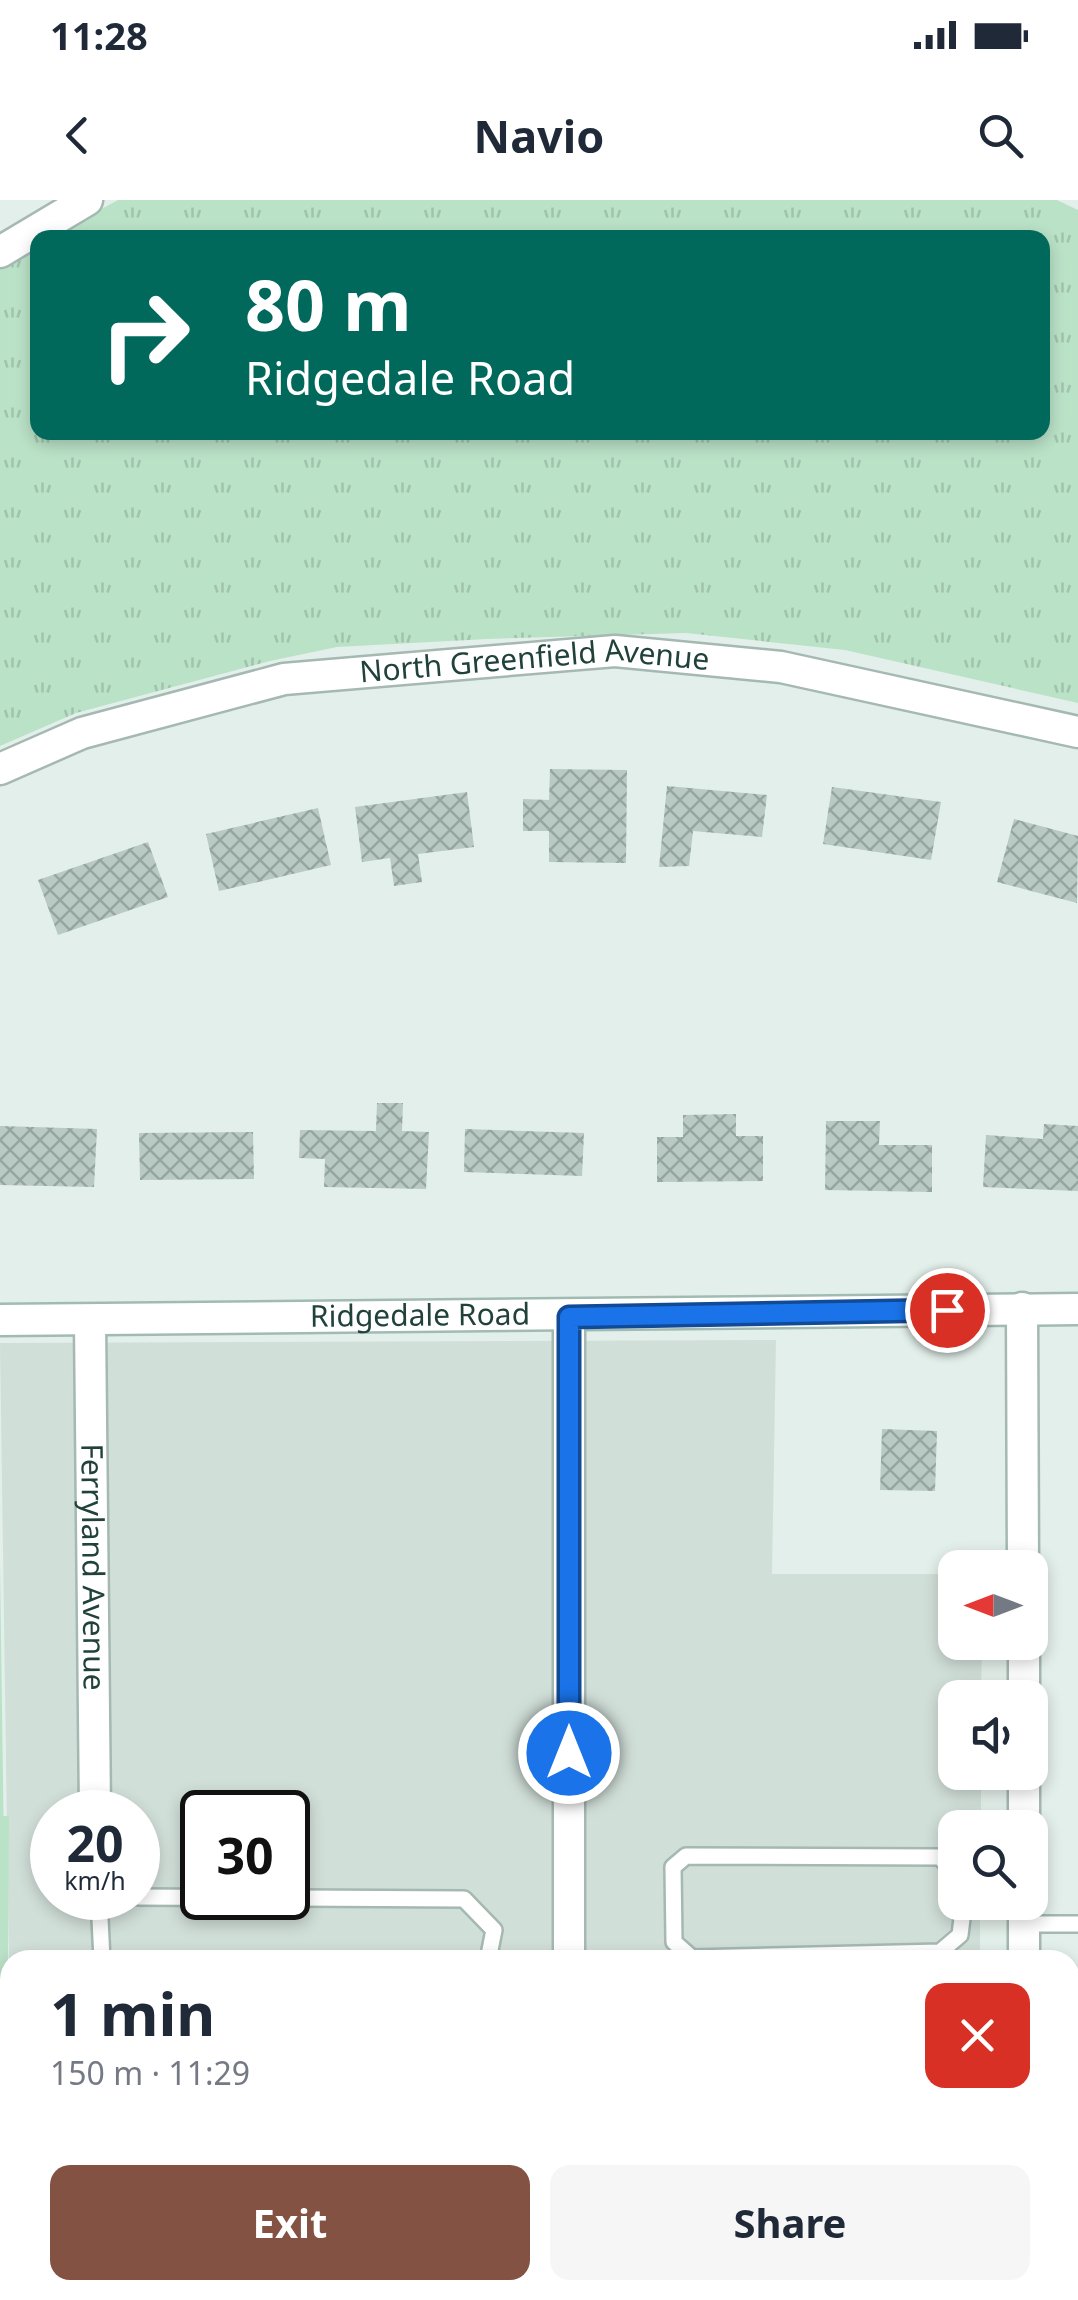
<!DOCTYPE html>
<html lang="en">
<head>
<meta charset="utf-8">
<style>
  body { margin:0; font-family:"Noto Sans",sans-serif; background:#f6f6f7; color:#1f2937; height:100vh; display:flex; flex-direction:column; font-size:38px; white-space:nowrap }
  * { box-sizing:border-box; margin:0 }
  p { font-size:32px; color:#747a83 }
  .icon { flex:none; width:55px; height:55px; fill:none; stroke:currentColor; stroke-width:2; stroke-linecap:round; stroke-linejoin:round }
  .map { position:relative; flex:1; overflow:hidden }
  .details { position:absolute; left:0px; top:1750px; width:1080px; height:350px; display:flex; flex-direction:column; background:#fff; border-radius:30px 30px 0 0; box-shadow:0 5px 15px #0003 }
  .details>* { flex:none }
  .guide { position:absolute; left:30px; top:30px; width:1020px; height:210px; border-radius:20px; box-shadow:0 5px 15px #0003; background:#00695c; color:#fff; overflow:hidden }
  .needle { width:65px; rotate:270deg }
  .buttons { position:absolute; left:938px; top:1350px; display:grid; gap:20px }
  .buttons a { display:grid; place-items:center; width:110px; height:110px; border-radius:20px; background:#fff; box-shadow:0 5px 15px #0003; font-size:50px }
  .speed { position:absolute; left:30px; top:1590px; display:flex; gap:20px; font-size:50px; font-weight:700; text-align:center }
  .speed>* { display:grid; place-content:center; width:130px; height:130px; border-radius:50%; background:#fff; box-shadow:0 5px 15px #0003; line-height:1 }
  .speed small { font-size:25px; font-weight:400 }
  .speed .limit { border:5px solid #111; border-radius:15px; background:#fff; color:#111 }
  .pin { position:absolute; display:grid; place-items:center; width:85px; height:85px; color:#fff; margin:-42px; border:5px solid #fff; border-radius:50%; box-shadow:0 2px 10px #0007 }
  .me { position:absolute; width:110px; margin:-55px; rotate:0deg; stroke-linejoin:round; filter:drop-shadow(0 0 8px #0008) }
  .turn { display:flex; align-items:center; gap:35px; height:210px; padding:0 50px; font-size:45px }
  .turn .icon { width:130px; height:130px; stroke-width:2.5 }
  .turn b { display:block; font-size:70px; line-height:85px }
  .round { display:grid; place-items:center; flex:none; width:105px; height:105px; border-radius:20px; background:#f6f6f7 }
  .head { display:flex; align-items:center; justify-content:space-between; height:170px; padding:0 50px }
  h1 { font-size:60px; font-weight:700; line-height:75px }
  .action { display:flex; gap:20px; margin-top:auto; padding:20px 50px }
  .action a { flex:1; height:115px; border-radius:20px; background:#845243; color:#fff; font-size:40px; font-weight:700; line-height:115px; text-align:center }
  .action a+a { background:#f6f6f7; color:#1f2937 }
  .status { display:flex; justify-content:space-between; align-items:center; height:70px; padding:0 50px; background:#fff; direction:ltr }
  .status svg { height:28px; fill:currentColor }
  header { display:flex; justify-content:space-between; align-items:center; height:130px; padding:0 50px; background:#fff; font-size:45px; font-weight:700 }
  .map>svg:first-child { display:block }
  .built { fill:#d1dfd9; fill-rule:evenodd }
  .grass { fill:url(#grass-tufts) }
  .pitch { fill:#bae2c7 }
  .building { fill:url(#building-cross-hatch) }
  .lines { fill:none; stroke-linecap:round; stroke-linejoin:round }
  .lane-casing { stroke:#a5b8b2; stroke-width:20 }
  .street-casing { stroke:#a5b8b2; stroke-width:35 }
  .secondary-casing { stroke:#a1bbb3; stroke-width:35 }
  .lane { stroke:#fff; stroke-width:15 }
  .street { stroke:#fff; stroke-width:30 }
  .secondary { stroke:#fff; stroke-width:30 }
  .route-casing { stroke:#114b97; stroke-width:25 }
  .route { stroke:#1a73e8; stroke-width:18 }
  .labels { text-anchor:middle; stroke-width:9; stroke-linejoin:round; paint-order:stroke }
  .street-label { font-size:30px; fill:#21423b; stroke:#f5faf8 }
</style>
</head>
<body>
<div class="status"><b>11:28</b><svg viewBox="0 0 49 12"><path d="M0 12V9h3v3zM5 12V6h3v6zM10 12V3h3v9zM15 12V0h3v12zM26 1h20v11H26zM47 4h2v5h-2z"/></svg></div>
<header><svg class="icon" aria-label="back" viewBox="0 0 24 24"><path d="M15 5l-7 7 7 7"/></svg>Navio<svg class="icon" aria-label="search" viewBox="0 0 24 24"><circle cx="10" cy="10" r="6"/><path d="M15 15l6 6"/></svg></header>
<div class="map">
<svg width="1078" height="2100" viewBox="0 0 1078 2100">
  <defs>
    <pattern id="grass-tufts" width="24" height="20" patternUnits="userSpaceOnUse" patternTransform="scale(2.5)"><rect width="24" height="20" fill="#bae2c7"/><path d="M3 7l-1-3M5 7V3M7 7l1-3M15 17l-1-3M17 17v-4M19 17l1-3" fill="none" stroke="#a0c3ac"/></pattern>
    <pattern id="building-cross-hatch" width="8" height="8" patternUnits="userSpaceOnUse" patternTransform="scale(2.5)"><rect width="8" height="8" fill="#b8cac3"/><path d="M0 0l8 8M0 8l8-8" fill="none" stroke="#95a6a0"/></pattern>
  </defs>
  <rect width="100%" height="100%" fill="#e3efea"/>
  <path class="built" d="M776 1140 772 1374H955V1442L982 1443 981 1497 955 1498V1572L981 1573V1627L955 1628V1702L980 1703V1760H10V1834L0 1143ZM52 1612H138V1698H52ZM202 1612H288V1698H202Z
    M59 2090H978V2100H59Z"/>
  <path class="grass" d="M118 0H1057L1078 10V503L845 450 686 433 487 439 337 447 270 461 76 513 0 546V66L37 44 38 232H1042V38L50 37Z
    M0 1363 10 2090H56V2100H0Z"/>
  <path class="pitch" d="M0 1616H9L7 1876H0Z
    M0 1880H10V2076L6 2100H0Z"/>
  <path class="building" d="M550 569 627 570 626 663 549 662V631H523V599L549 600Z
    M667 586 767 595 762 637 693 631 689 666 659 667Z
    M832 587 941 602 931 660 823 644Z
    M467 592 474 647 418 654 422 682 394 686 390 658 362 662 355 607Z
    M318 608 331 665 219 691 206 634Z
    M1014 619 1078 636 1077 703 997 682Z
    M148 642 168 697 58 735 38 680Z
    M377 903H403L402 931 429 932 426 989 324 987 325 959 299 958 300 930 376 931Z
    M736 914V936H763V981L657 982V937H683V915Z
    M826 921H880L879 945H932V992L825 990Z
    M1044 924 1078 926V991L983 987 986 935 1043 939Z
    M0 926 97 929 94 987 0 985Z
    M465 929 584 933 582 976 464 972Z
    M253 932 254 979 140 980 139 933Z
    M882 1229 937 1231 935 1291 880 1290Z
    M485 2090H551V2100H485Z
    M607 2090H675V2100H607Z
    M727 2090H794V2100H727Z"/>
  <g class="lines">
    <g class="lane-casing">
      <path id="lane" d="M955 1674 940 1657 686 1656 673 1667 674 1742 692 1758 940 1752 960 1735 964 1702
        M138 1697 464 1699 494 1730 488 1760
        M99 1698 102 1760
        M1024 1724H1078"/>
    </g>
    <g class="street-casing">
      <g id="street">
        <path d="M0 52 87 0"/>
        <path id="s1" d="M0 569 82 533 284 479 615 451 781 467 1078 532"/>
        <path d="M1022 1108 1023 1368"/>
        <path id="s2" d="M90 1122 95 1612"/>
        <path d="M1024 1442V1498"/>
        <path d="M1024 1572V1628"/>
        <path d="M1024 1702V1760"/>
        <path d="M569 1760V1117"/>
        <path d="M1026 2090V2100"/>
      </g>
    </g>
    <g class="secondary-casing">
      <g id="secondary">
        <path id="s3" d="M0 1120 1078 1109"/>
      </g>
    </g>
    <use href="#lane" class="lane"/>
    <use href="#street" class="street"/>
    <use href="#secondary" class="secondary"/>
  </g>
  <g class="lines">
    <g class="route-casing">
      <path id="route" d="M569 1553V1117L947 1110"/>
    </g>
    <use href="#route" class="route"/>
  </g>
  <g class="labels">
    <g class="street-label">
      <text dy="10" stroke="none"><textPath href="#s1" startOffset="550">North Greenfield Avenue</textPath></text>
      <text dy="10" stroke="none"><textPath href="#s3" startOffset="420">Ridgedale Road</textPath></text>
      <text dy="10" stroke="none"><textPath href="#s2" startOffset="245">Ferryland Avenue</textPath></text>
    </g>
  </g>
</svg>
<div class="buttons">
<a><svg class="needle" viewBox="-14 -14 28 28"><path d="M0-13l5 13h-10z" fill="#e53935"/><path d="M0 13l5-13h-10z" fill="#747a83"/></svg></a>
<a><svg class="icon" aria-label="sound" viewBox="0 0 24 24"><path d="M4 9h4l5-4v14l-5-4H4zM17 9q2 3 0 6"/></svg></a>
<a><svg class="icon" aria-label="search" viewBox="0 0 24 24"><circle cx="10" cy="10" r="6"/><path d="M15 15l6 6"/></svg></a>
</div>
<div class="speed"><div>20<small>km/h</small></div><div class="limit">30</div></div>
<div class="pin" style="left:947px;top:1110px;background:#d93025"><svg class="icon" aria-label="arrive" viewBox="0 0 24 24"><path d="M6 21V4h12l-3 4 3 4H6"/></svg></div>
<svg class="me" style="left:569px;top:1553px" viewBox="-20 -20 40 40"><circle r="17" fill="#1a73e8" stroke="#fff" stroke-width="3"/><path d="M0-11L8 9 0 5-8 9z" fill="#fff"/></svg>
<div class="guide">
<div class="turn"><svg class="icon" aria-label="right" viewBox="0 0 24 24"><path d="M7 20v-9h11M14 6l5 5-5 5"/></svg><div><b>80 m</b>Ridgedale Road</div></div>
</div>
<section class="details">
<div class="head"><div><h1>1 min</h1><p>150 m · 11:29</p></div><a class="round" style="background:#d93025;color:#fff"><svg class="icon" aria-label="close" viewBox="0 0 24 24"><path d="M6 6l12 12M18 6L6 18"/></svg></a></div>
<div class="action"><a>Exit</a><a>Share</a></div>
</section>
</div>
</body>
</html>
